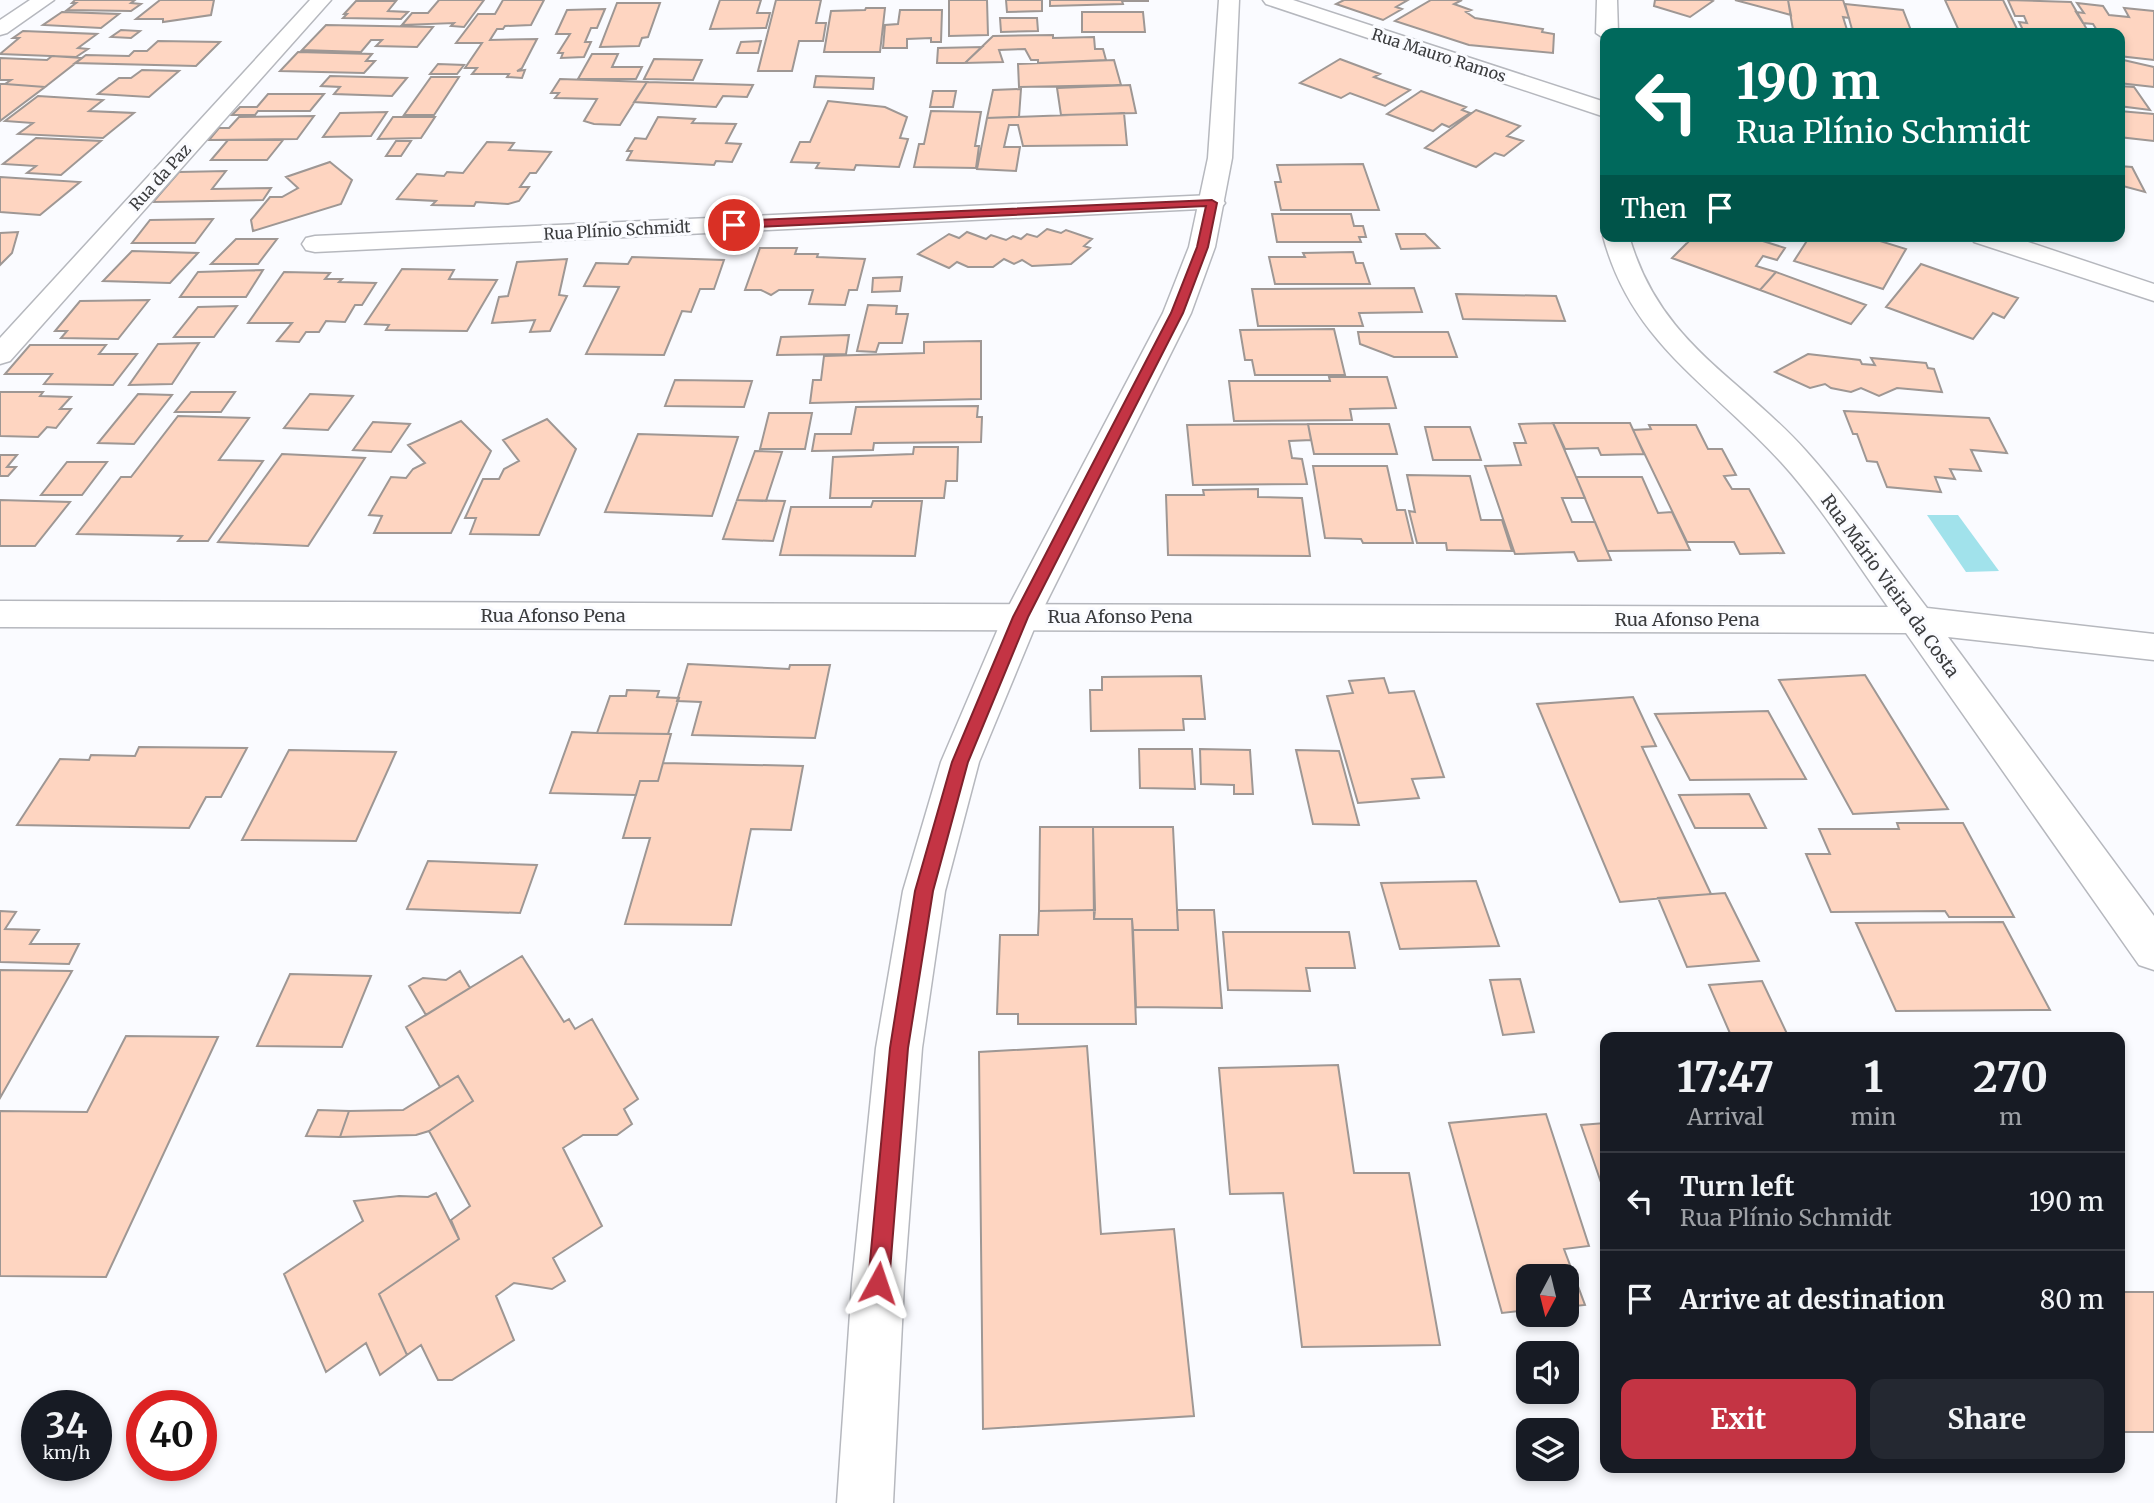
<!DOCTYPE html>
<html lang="en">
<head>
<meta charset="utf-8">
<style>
  body { margin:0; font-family:Merriweather,serif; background:#242831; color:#f1f3f6; height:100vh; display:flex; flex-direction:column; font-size:26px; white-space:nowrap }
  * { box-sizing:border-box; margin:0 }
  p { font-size:23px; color:#9ea1a6 }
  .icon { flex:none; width:38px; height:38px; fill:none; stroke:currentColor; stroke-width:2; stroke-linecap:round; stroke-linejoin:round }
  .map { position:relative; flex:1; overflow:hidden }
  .panel { position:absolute; left:1600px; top:1032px; width:525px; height:441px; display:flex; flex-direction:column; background:#171b24; border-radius:14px; box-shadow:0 4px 10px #0003 }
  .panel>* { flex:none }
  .banner { position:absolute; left:1600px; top:28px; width:525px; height:214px; border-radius:14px; box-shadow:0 4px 10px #0003; background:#00695c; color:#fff; overflow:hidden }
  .needle { width:46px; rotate:187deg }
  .tools { position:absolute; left:1516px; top:1264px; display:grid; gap:14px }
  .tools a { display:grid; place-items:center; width:63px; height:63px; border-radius:14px; background:#171b24; box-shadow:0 4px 10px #0003; font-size:35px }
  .speed { position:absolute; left:21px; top:1390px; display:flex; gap:14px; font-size:35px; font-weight:700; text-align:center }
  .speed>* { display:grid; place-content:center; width:91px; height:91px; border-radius:50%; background:#171b24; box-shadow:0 4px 10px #0003; line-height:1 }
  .speed small { font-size:18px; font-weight:400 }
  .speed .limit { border:10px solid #d22; background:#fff; color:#111 }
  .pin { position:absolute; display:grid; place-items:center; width:60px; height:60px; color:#fff; margin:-30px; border:4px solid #fff; border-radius:50%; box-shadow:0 2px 7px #0007 }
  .me { position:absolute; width:77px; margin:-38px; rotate:5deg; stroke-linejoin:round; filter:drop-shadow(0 0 5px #0008) }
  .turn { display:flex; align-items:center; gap:24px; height:147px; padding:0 21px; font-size:32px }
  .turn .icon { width:91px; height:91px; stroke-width:2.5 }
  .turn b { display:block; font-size:49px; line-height:60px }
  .then { display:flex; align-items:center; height:66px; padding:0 21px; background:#0003; gap:14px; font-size:26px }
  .eta { display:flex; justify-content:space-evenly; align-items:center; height:119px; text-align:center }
  .eta b { font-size:42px; font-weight:700; line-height:49px }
  .cta { display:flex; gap:14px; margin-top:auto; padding:14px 21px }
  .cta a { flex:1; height:80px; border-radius:14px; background:#c43444; color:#fff; font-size:28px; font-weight:700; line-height:80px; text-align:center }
  .cta a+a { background:#242831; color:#f1f3f6 }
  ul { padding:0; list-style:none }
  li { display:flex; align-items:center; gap:21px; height:98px; padding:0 21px; border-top:2px solid #363941 }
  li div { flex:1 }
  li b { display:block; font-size:26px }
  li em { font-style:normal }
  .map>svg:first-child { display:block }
  .water { fill:#a1e2eb }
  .building { fill:#fed5c1; stroke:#9e9794; stroke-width:2 }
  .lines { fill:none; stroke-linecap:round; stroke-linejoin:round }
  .minor-casing { stroke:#b6b8be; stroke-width:3 }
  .tertiary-casing { stroke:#b6b8be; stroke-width:3 }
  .minor { fill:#fff; fill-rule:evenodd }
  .tertiary { fill:#fff; fill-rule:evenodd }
  .route { fill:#c43444; stroke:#7f222c; stroke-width:2 }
  .labels { text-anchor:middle; stroke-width:6; stroke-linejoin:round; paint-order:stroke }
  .far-street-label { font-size:16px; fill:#3b3c3e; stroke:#fafbff }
  .street-label { font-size:18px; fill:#3b3c3e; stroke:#fafbff }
</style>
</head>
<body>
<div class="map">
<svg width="2154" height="1503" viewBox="0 0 2154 1503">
  <rect width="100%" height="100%" fill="#fafbff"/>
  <path class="water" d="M1927 515H1958L1999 571 1966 572Z"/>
  <path class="building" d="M75 0H135L131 3 141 4 131 11 67 10 76 3H72Z
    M160 0H214L211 15 163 22V19H136Z
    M439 0H484L464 27 451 26 454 23 402 25 412 13H428Z
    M503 0H544L531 25 505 26 503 29H497L490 40 537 39 522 68 517 71 525 70 522 78 507 77 509 74H472L477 68H465L482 43H456L478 14H495Z
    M720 0H761L757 13H770L766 28 710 29Z
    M776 0H821L816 23H826L823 41H799L792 71H758Z
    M949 0H987L988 35 949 36Z
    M1006 0H1042V11L1007 12Z
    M1050 0H1148V1H1122L1123 4 1050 6Z
    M1344 0H1408L1396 7 1402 9 1383 20 1336 4Z
    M1431 0H1462L1454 4 1471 10 1466 12 1475 18 1543 29 1542 32 1554 34 1553 53 1469 45 1395 21Z
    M1655 0H1711L1713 1 1690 17 1654 6Z
    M1735 0H1788L1791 15Z
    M1788 0H1843L1849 18 1843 17 1848 33 1793 30Z
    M1945 0H2003L2019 33H1960Z
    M2008 0 2071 2 2089 33 2024 32 2019 22 2027 23 2024 16H2015Z
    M356 1H396L388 11 408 12 401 19 343 18 347 14H344Z
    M617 3H660L648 37 642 38 639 46 600 47Z
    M2077 3 2103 6 2109 15 2129 17 2124 8 2154 11V60L2119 56V33H2089L2098 32 2093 24 2083 23 2076 12 2084 13Z
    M1845 4 1903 10 1912 33H1853Z
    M866 8H885L880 52H824L831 11 865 10Z
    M605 9 597 28H591L585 42H591L584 57 561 58 563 53H558L570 34H556L567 10Z
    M900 10H942L941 42H931V38L907 39V48H883L885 25 898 24Z
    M62 12 119 14 101 28 43 25Z
    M1082 12H1143L1145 32H1082Z
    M1000 18H1037L1038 31 1001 32Z
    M326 25 433 27 417 47 376 46 382 40H371L361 52 302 50Z
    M121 30 140 31 131 38 111 37Z
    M23 31 97 34 78 48 88 49 76 57 0 54 19 38H13Z
    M1053 35V38L1094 37 1095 49H1103L1106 60 1038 63V60H1031L1025 49 999 50 1003 62 965 63 993 36Z
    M158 41 220 42 196 66 75 63 86 55 129 56 134 51H147Z
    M761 41 758 53H737L741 42Z
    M982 47 965 63H937L938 48Z
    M298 52 372 54 366 61H375L364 73 280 71Z
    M592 54H618L612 67H642L636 79H578Z
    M52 56 82 58 45 87 5 84 11 80H0V58L47 60Z
    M654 59 702 60 693 80 644 79Z
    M1340 59 1380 74 1374 77 1410 90 1385 106 1350 93 1341 98 1300 83Z
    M2119 59 2154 67V87L2119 83Z
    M1114 60 1121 85 1019 87 1018 64Z
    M438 64 464 65 457 74H430Z
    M142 70 179 71 149 97 98 94 119 78H131Z
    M330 76 407 78 392 96 334 94 340 87 321 86Z
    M816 76 874 78 873 89 814 87Z
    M431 77H459L434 115H404Z
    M560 79 647 82 620 125 594 124 584 121 597 99 555 98 559 93H551Z
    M647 82 753 85 747 97 723 96 716 107 634 102Z
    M0 84H5L45 87 0 121Z
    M1130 85 1136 113 1061 115 1057 88Z
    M2119 86 2134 87 2150 110 2119 106Z
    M1021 89 1019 117 987 118 993 90Z
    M933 91H956L953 107H930Z
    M1421 91 1466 107 1462 110 1470 113 1449 127 1442 124 1433 131 1387 114Z
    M268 94H324L310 111H258L255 115H232L240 107H257Z
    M38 96 103 100 89 111 134 113 103 138 18 134 33 123 5 121Z
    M828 101 885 107 907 117 900 138 908 139 899 167 856 165 854 170 816 168 819 163 791 162 800 142H810Z
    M1476 110 1520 126 1507 136 1523 141 1504 156 1495 153 1476 167 1425 148Z
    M931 111 981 112 975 146H979L976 168 914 167 919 144H924Z
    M2119 111 2154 114V141L2119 137Z
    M387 112 371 136 323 137 340 113Z
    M1124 113 1127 145 1023 146 1018 125H1009L1004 147H1020L1016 171 977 169 987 118Z
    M314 116 297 139 209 140 219 128H229L239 117Z
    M393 117H435L421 138 378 139Z
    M658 117 695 119 692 123 736 124 726 143 741 144 732 162 716 161 714 165 627 160 632 151H627L635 138 646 139Z
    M36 138 101 141 61 175 27 173 36 166 3 164Z
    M228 140H283L267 160H211Z
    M396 141H411L401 156H386Z
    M487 142 514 143 509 150 551 152 536 173H530L520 187H529L519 201 508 204 476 202 474 206 432 205 436 201 397 199 417 174 444 176 447 172 463 173Z
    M330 162 352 180 341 204 253 231 251 220 270 197H282L298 188 286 177Z
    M1363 164 1379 210H1281L1275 182H1281L1277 165Z
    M2119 166 2132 167 2145 192 2119 185Z
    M226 171 212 189 271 188 263 200 153 202 179 172Z
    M0 177 80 182 40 215 0 212Z
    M1272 214H1351L1354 226H1363L1366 237H1359L1361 242H1277Z
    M213 219 195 243H132L150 220Z
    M1047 229 1061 233 1066 230 1092 239 1084 246 1090 248 1071 264 1032 266 1022 260 1014 264 1004 259 993 267H968L957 262 949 268 918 254 949 234 959 238 967 232 986 239 991 235 1006 240 1013 236 1021 239 1027 234 1037 237Z
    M18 232 12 253 0 265V233Z
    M1396 234H1425L1439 248 1401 249Z
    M1673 236H1747L1785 248 1777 260 1763 256 1756 266 1776 272 1760 290 1672 258 1688 242Z
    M1810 236H1864L1906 249 1883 289 1794 261Z
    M236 239H277L258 264H211Z
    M760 248H797L795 254H818L817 257 865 259 857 290H849L845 305 809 304 813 290H779L771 295 761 290H745Z
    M132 251 198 253 170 283 103 281Z
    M1353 252 1356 263H1363L1370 284H1275L1269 257H1305L1303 253Z
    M632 257 724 260 714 289H700L691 312 682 311 664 355 586 354 619 287 584 286 596 263 628 264Z
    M567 259 559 295 567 296 550 331 530 332 535 320 492 323 499 297 508 296 517 262Z
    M1921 264 2018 298 2004 318 1993 313 1973 339 1886 307Z
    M402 269 454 270 449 279 497 280 467 331 386 330 389 325 365 324Z
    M263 270 246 297H180L198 272Z
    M284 272 330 273 325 279H342L339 282 376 283 362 305H355L345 322 326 321 319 332H306L299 342 277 341 292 323H248Z
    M1776 272 1866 305 1851 324 1760 290Z
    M902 277 900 291 872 292 873 278Z
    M1414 288 1422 312 1359 313 1363 326H1258L1252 289Z
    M1456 294 1556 296 1565 321 1463 319Z
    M149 300 118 339 61 338 67 331H55L80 301Z
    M868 305 897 306 896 314H908L902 343H879L876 352 857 351Z
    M237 306 214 337H174L198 307Z
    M1334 329 1345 375H1255L1252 360H1245L1240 330Z
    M1358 332H1448L1457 357H1394L1360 344Z
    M849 335 846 354 777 355 781 337Z
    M981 341V399L810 403 813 380H821L824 356 924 353V342Z
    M199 343 172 384 129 385 158 344Z
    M30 345H106L99 354H137L113 385 44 384 52 374H5Z
    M1808 354 1860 360 1862 364 1875 365 1871 358 1926 363 1928 368 1934 369 1942 392 1897 388 1879 396 1861 388 1851 392 1831 388 1825 384 1810 388 1775 372Z
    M1329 377H1387L1396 408 1350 409 1352 420 1234 421 1229 381H1330Z
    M675 380 752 381 744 407 665 406Z
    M0 392H43L40 396 71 397 60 409H71L56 428 47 427 38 437 0 436Z
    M191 392H235L221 412H175Z
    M138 394 172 395 134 444 98 443Z
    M310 394 353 396 328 430 284 428Z
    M978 406 977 417H982L981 442 874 443 873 450 812 451 815 434H851L856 407Z
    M1844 411 1989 418 2007 453 1971 450 1981 471 1950 469 1955 479 1935 477 1941 492 1887 487 1877 462 1867 461 1857 434H1853Z
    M769 413H812L805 449H760Z
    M178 416 249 418 219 460 263 461 208 541H178L182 536 77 534 121 477H131Z
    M547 419 576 449 539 535 470 534 476 518H465L483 479H499L504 469 519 461 503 440Z
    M461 421 491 451 451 533H374L382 516 369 515 391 477 406 478 413 469 425 463 408 445Z
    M373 422 410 424 391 452 353 450Z
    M1553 423H1630L1644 454 1601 455 1598 448 1565 449Z
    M1553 423 1585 498H1562L1572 522H1595L1611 560 1578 561 1574 552 1515 554 1485 466 1521 465 1514 443H1526L1519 424Z
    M1308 424H1389L1397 454H1314Z
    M1308 424 1311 440 1289 441 1292 458 1302 459 1307 484 1193 485 1187 425Z
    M1649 425H1696L1708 449H1722L1736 475 1724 476 1732 489H1749L1784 553 1740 554 1734 542H1687L1633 430 1651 429Z
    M1425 427H1470L1481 460H1433Z
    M638 434 738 437 712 516 605 512Z
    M914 447H958L957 481H946L944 498H830L833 457 913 454Z
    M755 451 782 452 766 501 737 500Z
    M282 454 365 458 308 546 218 542Z
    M0 455H17L7 467H16L8 476H0Z
    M67 462H107L82 495H41Z
    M1313 466H1387L1397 510H1405L1413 543H1363L1361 539 1325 538Z
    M1407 475 1470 476 1481 520H1502L1512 551 1447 550 1446 543H1417L1409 511 1415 512Z
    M1576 477H1642L1658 513 1672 512 1690 550 1607 551Z
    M1258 489V497L1302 498 1310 556 1168 555 1166 495H1204L1203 490Z
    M0 500 70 502 35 546H0Z
    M737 500 785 501 773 541 723 539Z
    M873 501H922L915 556 780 555 791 507H871Z
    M688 664 789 669 790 665H830L815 738 692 735 701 702 677 701Z
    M1865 675 1948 809 1853 814 1779 680Z
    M1201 676 1205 719H1183L1184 730 1091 731 1090 690H1102V677Z
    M1384 678 1389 693 1414 691 1444 777 1412 779 1419 798 1358 803 1327 696 1353 693 1349 681Z
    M627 690 659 691 657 697 679 698 668 734 597 733 610 696H626Z
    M1633 697 1656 746 1642 747 1711 894 1620 902 1537 704Z
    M1768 711 1806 779 1690 780 1655 714Z
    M572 732 597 733 671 734 658 781H640L636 795 550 793Z
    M139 747 247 748 221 797H206L189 828 17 825 60 759 89 760 91 755 135 756Z
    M1139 749H1192L1195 789 1140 788Z
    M1200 749 1250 750 1253 794H1234V785L1201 784Z
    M289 750 396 752 356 841 242 840Z
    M1296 750 1339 751 1359 825 1313 824Z
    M663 763 803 766 791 830 751 829 731 925 625 924 650 838H623L640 781H658Z
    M1749 794 1766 828H1695L1679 795Z
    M1897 823H1963L2014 917H1949L1945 911 1831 912 1806 854H1830L1819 829H1899Z
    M1040 827H1093L1095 910 1039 911Z
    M1093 827H1173L1178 930H1133L1132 919H1094Z
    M428 861 537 865 520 913 407 909Z
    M1476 881 1499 946 1400 949 1381 883Z
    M1725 893 1759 961 1687 967 1658 898Z
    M1095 910 1094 919H1132L1136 1024H1018V1014H997L1000 935H1038L1039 911Z
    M1177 910H1214L1222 1008 1136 1007 1133 930H1178Z
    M0 911 16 912 5 929 39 930 30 944H79L69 964 0 962Z
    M2003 922 2050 1010 1896 1011 1856 923Z
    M1223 932H1349L1355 968H1306L1310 991 1228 990Z
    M522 956 564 1022 569 1019 575 1029 592 1019 638 1099 624 1109 632 1124 617 1135H583L563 1148 602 1226 553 1258 565 1281 552 1289 514 1283 496 1296 514 1340 452 1380H438L421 1345 407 1355 379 1294 459 1239 451 1220 470 1206 429 1131 473 1101 458 1076 440 1087 406 1027Z
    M0 970 72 971 0 1098Z
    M460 971 470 988 426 1015 409 986 423 978 446 980Z
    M290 974 371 976 342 1047 257 1046Z
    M1520 979 1534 1032 1503 1035 1490 980Z
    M1762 981 1789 1038H1732L1709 985Z
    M126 1036 218 1037 106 1277 0 1276V1111L87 1112Z
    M1087 1046 1101 1234 1174 1229 1194 1416 983 1429 979 1052Z
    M1338 1065 1354 1173H1409L1440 1345 1302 1347 1283 1193 1230 1194 1219 1068Z
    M458 1076 473 1101 429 1131 416 1135 340 1137 349 1111 403 1110Z
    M318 1110 349 1111 340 1137 306 1136Z
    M1546 1114 1589 1246 1564 1249 1585 1305 1566 1307V1276H1528V1310L1502 1313 1449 1123Z
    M1605 1123V1194L1581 1125Z
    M436 1193 459 1239 379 1294 407 1355 380 1375 366 1343 326 1372 284 1274 363 1221 354 1201 399 1196 428 1197Z
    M2119 1292H2154V1432H2119Z"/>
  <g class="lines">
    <g class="minor-casing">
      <path id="minor" d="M30 0H54L7 33 0 35V20Z
        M310 0H331L10 361 0 364V338Z
        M1263 0H1293L1605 102V117L1266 4Z
        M1597 0H1617L1618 33H1605V39L1596 33Z
        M1212 195 1221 198 1225 203 1221 208 315 252 306 250 302 244 306 238 315 236Z
        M1605 233V236H1629C1660 344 1738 375 1806 451 1850 500 1887 556 1927 608L2154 634V660L1948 637 2154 916V970L2139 965 1906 633 0 627V601L1888 607C1853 558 1821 506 1781 462 1711 385 1631 343 1603 236Z
        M1970 236H2010L2154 284V301L1974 242Z"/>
    </g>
    <g class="tertiary-casing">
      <path id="tertiary" d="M1219 0H1239L1232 158 1215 247 1191 313 1039 617 979 762 945 891 922 1048 904 1284 893 1503H837L852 1284 876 1048 903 891 941 762 1003 617 1163 313 1189 247 1208 158Z"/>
    </g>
    <use href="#minor" class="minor"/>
    <use href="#tertiary" class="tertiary"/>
  </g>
  <path class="route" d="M1212 200 1217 203 1208 247 1183 313 1028 617 968 762 933 891 908 1048 889 1283 886 1291 878 1294 871 1291 868 1283 890 1048 915 891 952 762 1013 617 1171 313 1197 247 1206 206 734 228 729 225 734 221Z"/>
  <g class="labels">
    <g class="far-street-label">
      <text transform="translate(1439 55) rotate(18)" y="6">Rua Mauro Ramos</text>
      <text transform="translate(160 177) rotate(-48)" y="6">Rua da Paz</text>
      <text transform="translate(617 230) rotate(-3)" y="6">Rua Plínio Schmidt</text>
    </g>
    <g class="street-label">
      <text transform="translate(1890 586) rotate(54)" y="6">Rua Mário Vieira da Costa</text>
      <text x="553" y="622">Rua Afonso Pena</text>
      <text x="1120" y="623">Rua Afonso Pena</text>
      <text x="1687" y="626">Rua Afonso Pena</text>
    </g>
  </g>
</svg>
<div class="tools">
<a><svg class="needle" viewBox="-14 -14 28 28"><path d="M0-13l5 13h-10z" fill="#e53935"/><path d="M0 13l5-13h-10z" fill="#9ea1a6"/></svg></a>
<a><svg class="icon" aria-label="sound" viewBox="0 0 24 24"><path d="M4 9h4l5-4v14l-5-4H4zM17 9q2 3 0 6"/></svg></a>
<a><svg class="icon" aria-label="layers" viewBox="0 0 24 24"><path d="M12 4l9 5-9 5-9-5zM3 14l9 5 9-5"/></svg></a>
</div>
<div class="speed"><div>34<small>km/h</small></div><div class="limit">40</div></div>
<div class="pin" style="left:734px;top:225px;background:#d93025"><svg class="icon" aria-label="arrive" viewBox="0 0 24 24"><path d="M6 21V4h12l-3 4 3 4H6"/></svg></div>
<svg class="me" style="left:878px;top:1283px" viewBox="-20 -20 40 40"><path d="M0-17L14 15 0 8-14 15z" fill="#c43444" stroke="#fff" stroke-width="4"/></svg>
<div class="banner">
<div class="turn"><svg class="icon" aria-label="left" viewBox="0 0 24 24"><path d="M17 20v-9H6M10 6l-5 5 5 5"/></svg><div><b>190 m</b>Rua Plínio Schmidt</div></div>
<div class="then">Then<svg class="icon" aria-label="arrive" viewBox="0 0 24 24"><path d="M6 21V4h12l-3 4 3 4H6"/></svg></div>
</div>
<section class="panel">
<div class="eta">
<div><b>17:47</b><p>Arrival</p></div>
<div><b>1</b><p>min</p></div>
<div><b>270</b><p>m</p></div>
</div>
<ul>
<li><svg class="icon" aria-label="left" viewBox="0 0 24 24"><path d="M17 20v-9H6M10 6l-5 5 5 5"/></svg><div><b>Turn left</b><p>Rua Plínio Schmidt</p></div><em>190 m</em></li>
<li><svg class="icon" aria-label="arrive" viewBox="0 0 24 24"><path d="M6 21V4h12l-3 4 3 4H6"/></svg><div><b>Arrive at destination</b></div><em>80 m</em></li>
</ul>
<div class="cta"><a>Exit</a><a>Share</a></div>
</section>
</div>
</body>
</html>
